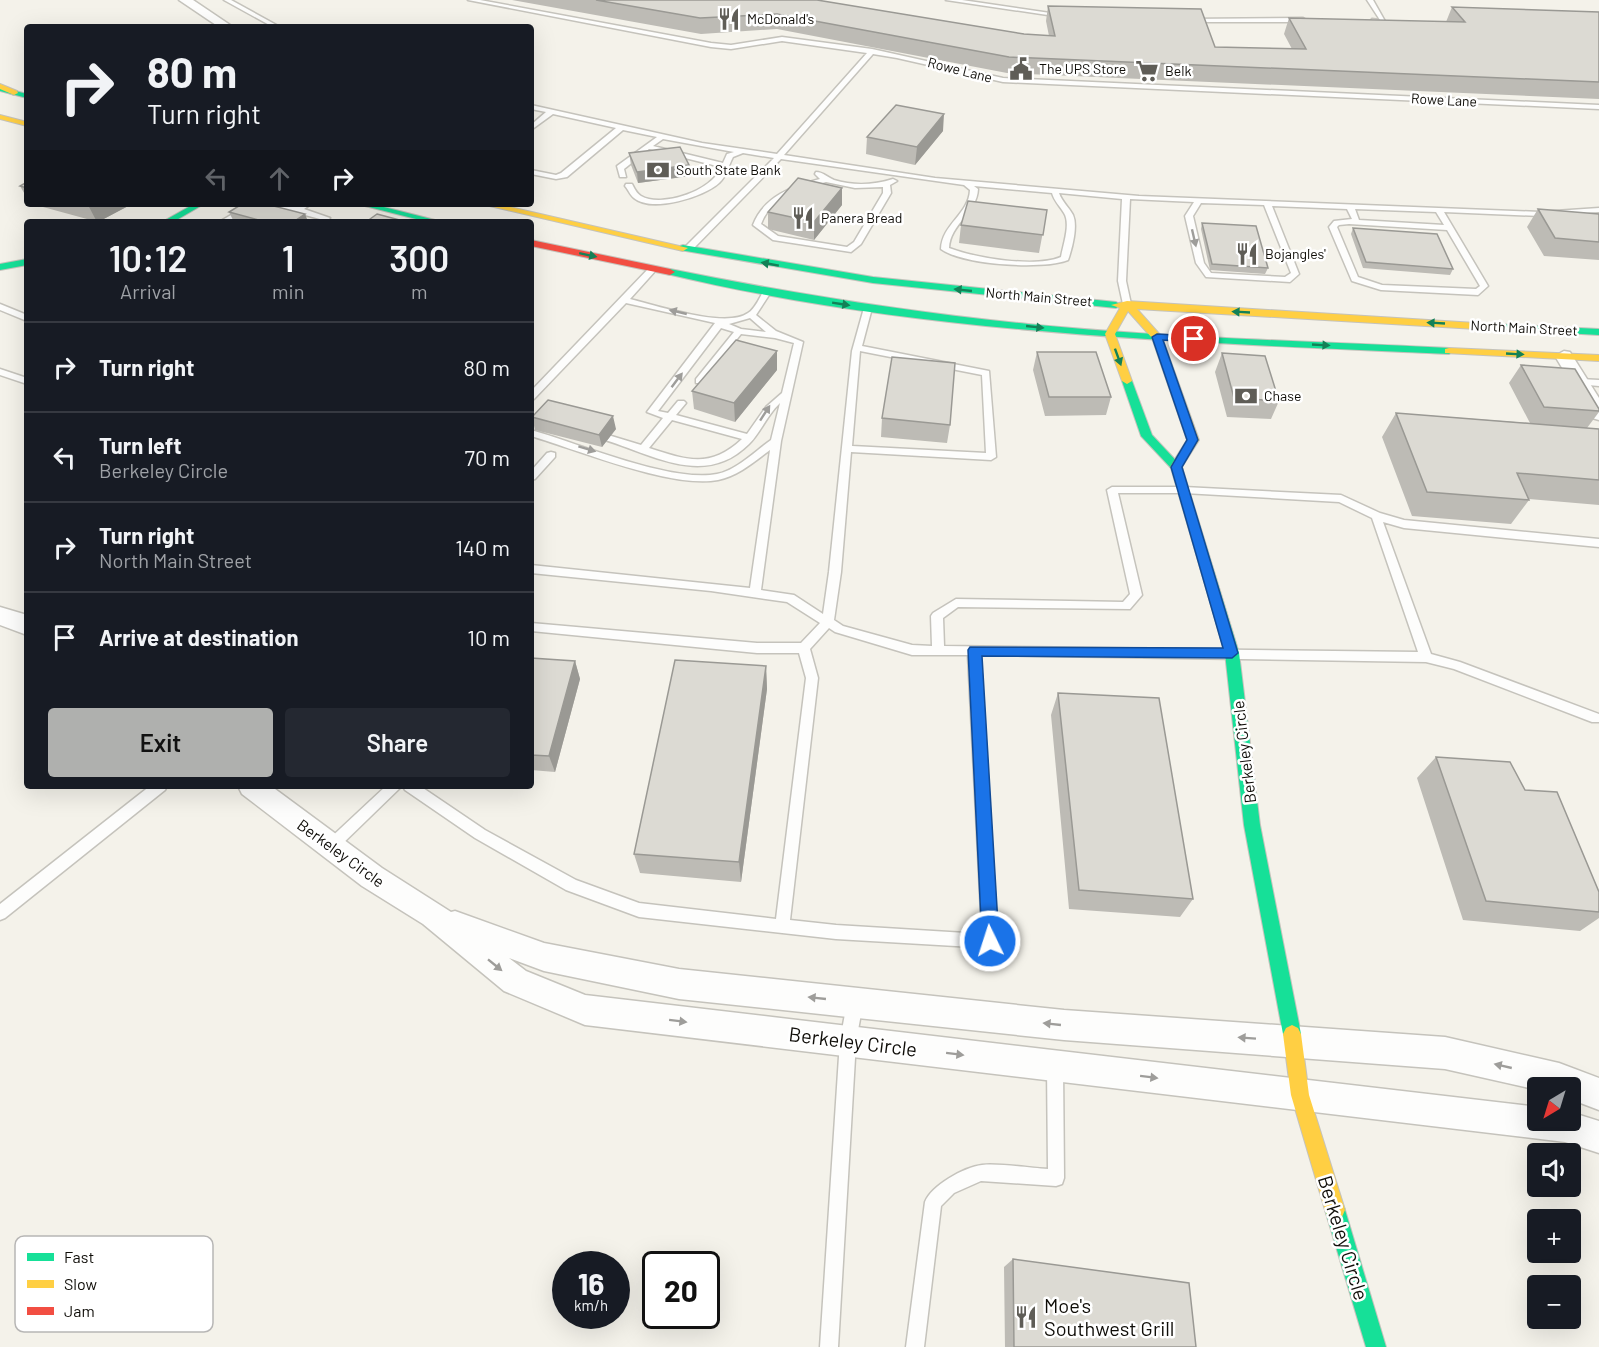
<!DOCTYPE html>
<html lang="en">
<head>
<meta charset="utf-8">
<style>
  body { margin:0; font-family:Barlow,sans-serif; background:#242831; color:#f1f3f6; height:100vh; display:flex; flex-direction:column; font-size:22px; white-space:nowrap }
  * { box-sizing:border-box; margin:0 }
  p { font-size:20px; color:#9ea1a6 }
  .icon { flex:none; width:33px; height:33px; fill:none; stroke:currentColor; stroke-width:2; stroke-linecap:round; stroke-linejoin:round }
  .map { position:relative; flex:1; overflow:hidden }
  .side { position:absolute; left:24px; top:219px; width:510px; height:570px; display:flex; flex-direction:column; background:#171b24; border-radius:6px; box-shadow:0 6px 24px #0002 }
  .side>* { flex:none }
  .hud { position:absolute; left:24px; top:24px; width:510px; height:183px; border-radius:6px; box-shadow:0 6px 24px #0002; background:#171b24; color:#f1f3f6; overflow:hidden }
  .needle { width:39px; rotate:218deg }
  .controls { position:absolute; left:1527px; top:1077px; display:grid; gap:12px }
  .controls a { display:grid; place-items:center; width:54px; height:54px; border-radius:6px; background:#171b24; box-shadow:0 6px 24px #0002; font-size:30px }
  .speed { position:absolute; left:552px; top:1251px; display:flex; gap:12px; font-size:30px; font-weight:700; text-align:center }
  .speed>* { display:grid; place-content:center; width:78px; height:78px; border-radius:50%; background:#171b24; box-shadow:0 6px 24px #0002; line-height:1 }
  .speed small { font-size:15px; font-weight:400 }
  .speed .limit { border:3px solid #111; border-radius:9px; background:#fff; color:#111 }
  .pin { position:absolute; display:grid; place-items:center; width:51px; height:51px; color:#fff; margin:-26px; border:3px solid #fff; border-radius:50%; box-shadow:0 2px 6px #0007 }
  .me { position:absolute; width:66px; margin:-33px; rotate:356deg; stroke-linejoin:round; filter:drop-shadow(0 0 4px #0008) }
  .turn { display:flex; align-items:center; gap:21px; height:126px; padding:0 24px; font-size:27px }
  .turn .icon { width:78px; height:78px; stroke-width:2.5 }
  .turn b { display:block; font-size:42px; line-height:51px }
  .lanes { display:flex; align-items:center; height:57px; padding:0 24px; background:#0003; justify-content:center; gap:30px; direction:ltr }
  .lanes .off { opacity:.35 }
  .eta { display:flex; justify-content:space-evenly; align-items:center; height:102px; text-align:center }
  .eta b { font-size:36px; font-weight:600; line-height:42px }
  .button { display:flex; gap:12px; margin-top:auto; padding:12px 24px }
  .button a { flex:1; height:69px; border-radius:6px; background:#afb0ae; color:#111; font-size:24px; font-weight:600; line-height:69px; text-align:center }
  .button a+a { background:#242831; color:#f1f3f6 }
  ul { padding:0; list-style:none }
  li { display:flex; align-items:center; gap:18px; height:90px; padding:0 24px; border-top:2px solid #363941 }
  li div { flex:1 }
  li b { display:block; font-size:22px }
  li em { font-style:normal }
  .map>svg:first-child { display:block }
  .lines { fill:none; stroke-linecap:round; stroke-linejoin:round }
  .lane-casing { stroke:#c5c3bc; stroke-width:3 }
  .street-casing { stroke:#c5c3bc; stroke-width:3 }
  .fast-casing { stroke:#c5c3bc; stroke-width:2 }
  .slow-casing { stroke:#c5c3bc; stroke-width:2 }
  .jam-casing { stroke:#c5c3bc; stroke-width:2 }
  .lane { fill:#fdfdfc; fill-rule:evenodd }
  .street { fill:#fdfdfc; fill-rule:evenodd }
  .fast { fill:#16e098; fill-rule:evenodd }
  .slow { fill:#ffcf43; fill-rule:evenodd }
  .jam { fill:#f24e42; fill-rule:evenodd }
  .wall { fill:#bdbbb5 }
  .shaded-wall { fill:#9a9994 }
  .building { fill:#dcdad3; stroke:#9a9994; stroke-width:1.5 }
  .oneway { fill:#9e9d9a }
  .oneway2 { fill:#138157 }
  .route { fill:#1a73e8; stroke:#114b97; stroke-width:1.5 }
  .labels { text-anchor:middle; stroke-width:5; stroke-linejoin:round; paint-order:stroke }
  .far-poi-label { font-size:14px; fill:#0f0d08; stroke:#fff; text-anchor:start }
  .far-street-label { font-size:14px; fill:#0f0d08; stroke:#fff }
  .street-label { font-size:16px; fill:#0f0d08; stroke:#fff }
  .near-street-label { font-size:20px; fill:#0f0d08; stroke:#fff }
  .near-poi-label { font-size:20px; fill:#0f0d08; stroke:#fff; text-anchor:start }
  .key { fill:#fff; stroke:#b7b6b5; stroke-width:1.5 }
  .key-label { font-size:16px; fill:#0f0d08 }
</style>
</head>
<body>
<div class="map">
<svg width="1599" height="1347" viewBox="0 0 1599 1347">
  <rect width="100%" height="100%" fill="#f4f2ea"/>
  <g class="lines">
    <g class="lane-casing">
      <path id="lane" d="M224 0H231L280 27H273Z
        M468 0H480L711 43 731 45 782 37 872 49 1003 78 1599 105V109L1003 82 897 58 873 54 784 155 935 178 1139 196 1540 212 1599 208V212L1540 216 1444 212 1488 286 1478 295 1381 290 1352 281 1329 227 1334 221 1352 219 1347 209 1272 206 1299 274 1290 282 1206 277 1196 263 1185 216 1194 202 1130 199 1126 281 1131 304 1127 307 1123 304 1118 281 1122 199 1059 193C1062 202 1069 207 1073 215 1078 226 1072 249 1068 260 1043 270 963 265 941 249 942 224 969 214 970 190L964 185 781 159 692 250H689L685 248 686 246 774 158 743 153 733 157C728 166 727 176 719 183 704 197 652 213 634 198 630 195 628 189 625 186L626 184H632C634 188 637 194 641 196 661 208 713 191 721 167L649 149 624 169 626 177H620L617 166 657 137 623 130 567 177 556 179 531 174V170L556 175 561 173 616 128 553 114 531 130V125L546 112 531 109V105L702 143 777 154 867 53 782 41 731 49 711 47ZM663 139 734 152 727 154 723 163 653 146ZM974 186 1052 193C1054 201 1060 206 1064 213 1071 224 1063 245 1061 257 1035 268 975 258 949 248 950 224 977 213 978 189ZM1201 203 1264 205 1291 273 1285 277 1211 273 1204 263 1193 216ZM1355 209 1436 212 1444 225 1359 220ZM1349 224 1447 230 1480 286 1476 289 1382 285 1358 277 1337 227 1339 225Z
        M946 0H962L1064 15 1061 17Z
        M1367 0H1373L1386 23 1370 22 1372 19 1380 20Z
        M1189 19 1303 18 1306 20 1303 22H1187Z
        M816 172C823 172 827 177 834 180 853 186 874 185 893 179L897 181 890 185 891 193 861 244 851 252 773 240 753 225C764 196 793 186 820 179L815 174ZM826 182 855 188 883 187V193L854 242 847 247 778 236 761 224C771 197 801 189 826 182Z
        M250 204H260L229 222H219Z
        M264 204H279L297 207 302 204H311L304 209 330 218 326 222H317L320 219Z
        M650 267 657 269 630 299C655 305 726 329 748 313 755 309 760 297 764 290H770L771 292 756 315 776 331 803 342 781 441 761 590 794 595 823 614 829 572 852 351 864 308 868 305 872 308 862 346 989 371 996 457 991 460 851 452 841 572 834 620 843 626 912 645 932 646 931 616 933 613 956 599 1123 602 1130 594 1107 490 1112 487H1184L1341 495 1380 513 1404 520 1599 539V547L1404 528 1383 522 1431 654 1460 662 1599 714V722H1592L1454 669 1426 662 980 655 997 941 995 946 990 948 836 939 639 917 566 890 475 838 405 790 403 786H420L485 830 576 880 639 903 776 919 806 678 799 653H757L531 631V623L757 643H801L820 623 787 602 711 591 531 573V565L750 588 770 450C754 462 738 476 718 480 672 489 578 450 531 436V430C578 443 671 483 717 474 737 470 755 451 771 440L780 403C767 415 761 432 749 444 705 488 654 455 605 440V436L608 435 641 445 663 418 647 412 715 323 626 303 534 399 531 400V391ZM750 318 766 332 741 329 729 324ZM721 328 734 332 696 379V383H702L741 334 775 338 794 343 782 393 766 407 747 434 676 415 686 403 684 401H678L668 413 658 411ZM860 351 982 375 986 453 852 446ZM672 420 742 439C710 469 687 460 649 448ZM1118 493H1184L1339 502 1372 518 1418 652 944 646 943 618 958 607 1130 609 1142 595ZM829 628 835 632 912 655H968L982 934 836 925 790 920 818 678 810 649Z
        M0 304 27 315V321L0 310Z
        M0 369 27 378V384L0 375Z
        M1580 379 1599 380V386L1577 384 1575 382Z
        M551 452 555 453V457L535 479 531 480V471L547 453Z
        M150 786H167L165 790 5 918 0 920V904Z
        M386 786H402L336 850 331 852 326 850 324 846 326 842Z
        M855 996 860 998 863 1003 856 1041 838 1347H820L840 1041 847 1003 850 998Z
        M1055 1059 1061 1061 1063 1067 1064 1178 1062 1184 1056 1186 981 1181 954 1193 941 1206 924 1347H906L925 1202C931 1186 964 1167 982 1165 998 1163 1030 1168 1048 1169L1047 1067 1049 1061Z"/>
    </g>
    <g class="street-casing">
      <path id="street" d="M179 0H193L233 27H219Z
        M1564 351 1570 352 1599 398V420L1592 418 1555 356Z
        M0 607 27 615V635L0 625Z
        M238 786H271L382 868 451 912 455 911 544 943 679 969 1064 1010 1445 1037 1559 1063 1599 1078V1110L1570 1099V1088H1538V1090L1445 1069 1064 1040 679 999 544 971 509 958 526 971 585 995 1538 1107V1120H1570V1112L1599 1121V1153L1565 1142 585 1025 504 991 423 924 362 886 242 794Z"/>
    </g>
    <g class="fast-casing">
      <path id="fast" d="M0 87 27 94V98L0 91Z
        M194 204H204L173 222H162Z
        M357 204H372L443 222H428Z
        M683 245 873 277 1116 302 1121 305 1116 308 873 283 680 250V246Z
        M27 259V265L0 270V264Z
        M670 269C789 293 908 312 1028 324 1168 338 1309 341 1449 348L1454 351 1449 354C1187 342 923 335 667 274L665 272Z
        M1476 323 1599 329V335L1473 328V324Z
        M1127 378 1132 381 1152 435 1182 467 1239 653 1260 825 1301 1034 1298 1040 1292 1043 1286 1040 1283 1034 1244 825 1225 653 1171 468 1141 436 1122 381Z
        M1335 1200 1342 1203 1345 1210 1386 1347H1366L1325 1210 1328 1203Z"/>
    </g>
    <g class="slow-casing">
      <path id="slow" d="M0 84 17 91 18 93 14 95 0 89Z
        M0 115 27 122V126L0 119Z
        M481 204H497L688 248 683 251Z
        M1127 301 1476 323 1481 326 1476 329 1137 309 1162 337 1199 440 1180 470 1176 471 1170 467 1187 440 1152 338 1128 311 1115 334 1132 381 1127 384 1122 381 1105 334 1120 308 1111 305Z
        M1449 348 1599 355V361L1445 353V349Z
        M1292 1025 1298 1028 1301 1034 1309 1095 1345 1210 1342 1217 1335 1220 1328 1217 1325 1210 1291 1095 1283 1034 1286 1028Z"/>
    </g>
    <g class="jam-casing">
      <path id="jam" d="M531 240 670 269 675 272 670 275 531 246Z"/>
    </g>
    <use href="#lane" class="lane"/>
    <use href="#street" class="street"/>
    <use href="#fast" class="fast"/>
    <use href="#slow" class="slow"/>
    <use href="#jam" class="jam"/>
  </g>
  <path class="wall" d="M512 0H817L1024 34 1049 36 1046 21 1048 6 1215 47 1292 49 1284 34 1289 18 1446 22 1452 7 1599 12V99L1007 73 777 29 701 34Z
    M943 131 915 165 866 154 867 137Z
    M629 153 689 165 690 176 638 183 631 165Z
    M27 182V198L20 186Z
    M842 188V205L814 240 768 229V212Z
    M32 204H132L98 222Z
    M1538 209 1599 214V260L1544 256 1527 227Z
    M1047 210 1039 253 959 243 961 225Z
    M229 212 305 214 308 222H234Z
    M1202 223 1268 268 1265 274 1210 270 1201 229Z
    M1353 228 1453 269 1450 275 1363 268 1351 234Z
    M1037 352 1111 397 1106 415 1045 416 1033 370Z
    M1222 353 1279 401 1271 419 1227 417 1215 372Z
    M1521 365 1599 409V412L1587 428 1599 429V505L1529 499V500L1511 524 1412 516 1382 437 1396 413 1530 423 1509 383Z
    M777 370 735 422 694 409 692 391Z
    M532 417 616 429 602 447 535 430Z
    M882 418 950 425 947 443 881 437Z
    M531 658 575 661 580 679 555 772 531 770Z
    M766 666 767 689 741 882 640 873 634 854Z
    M1058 693 1193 899 1180 917 1069 909 1051 715Z
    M1436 757 1525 790 1599 892V918L1580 931 1463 920 1417 778Z
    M1013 1259 1196 1347H1005L1004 1267Z"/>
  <path class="shaded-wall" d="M944 114 943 131 915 165 917 147Z
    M689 165 690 176 638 183 637 172Z
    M842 188V205L814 240V222Z
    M89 204H132L98 222H97L88 205Z
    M305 214 308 222H293Z
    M777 351V370L735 422 734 403Z
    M613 416 616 429 602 447 599 435Z
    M575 661 580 679 555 772 549 756Z
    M766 666 767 689 741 882 739 862Z"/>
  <path class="building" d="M596 0H817L1024 34 1055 36 1048 6 1201 9 1215 47 1306 49 1289 18 1465 22 1452 7 1599 12V82L1009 57 777 14 700 18Z
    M896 105 944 114 917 147 867 137Z
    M680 147 689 165 637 172 629 153Z
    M798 178 842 188 814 222 768 212Z
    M27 182V188L20 186Z
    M968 201 1047 210 1043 235 961 225Z
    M242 204H266L305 214 293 222H266L229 212Z
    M1538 209 1599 214V242L1555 238Z
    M377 214 407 222H366Z
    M1202 223 1256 226 1268 268 1212 264Z
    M1353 228 1437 234 1453 269 1366 262Z
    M736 340 777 351 734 403 692 391Z
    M1037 352H1096L1111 397H1049Z
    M1222 353 1265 356 1279 401 1234 398Z
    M892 357 955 363 950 425 882 418Z
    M1521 365 1575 369 1599 409V411L1544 407Z
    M548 400 613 416 599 435 532 417Z
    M1396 413 1599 429V480L1517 473 1529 500 1427 492Z
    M531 658 575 661 549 756 531 755Z
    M675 660 766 666 739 862 634 854Z
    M1058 693 1159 698 1193 899 1079 890Z
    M1436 757 1510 762 1525 790 1557 792 1599 892V912L1486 901Z
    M1013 1259 1189 1283 1196 1347H1014Z"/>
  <defs><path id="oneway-solid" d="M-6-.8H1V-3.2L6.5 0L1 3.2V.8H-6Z" transform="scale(1.5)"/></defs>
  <g class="oneway">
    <use href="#oneway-solid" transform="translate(1194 238) rotate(77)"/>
    <use href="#oneway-solid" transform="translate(678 312) rotate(-167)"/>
    <use href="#oneway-solid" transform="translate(677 380) rotate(-53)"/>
    <use href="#oneway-solid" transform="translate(765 413) rotate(-57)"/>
    <use href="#oneway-solid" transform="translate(587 449) rotate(17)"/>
    <use href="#oneway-solid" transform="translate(495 965) rotate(39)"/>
    <use href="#oneway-solid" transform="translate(817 998) rotate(-174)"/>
    <use href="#oneway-solid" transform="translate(678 1021) rotate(7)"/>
    <use href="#oneway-solid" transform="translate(1052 1024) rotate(-174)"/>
    <use href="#oneway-solid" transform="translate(1247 1038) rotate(-176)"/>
    <use href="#oneway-solid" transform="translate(955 1054) rotate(7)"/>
    <use href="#oneway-solid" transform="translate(1503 1066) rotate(-167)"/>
    <use href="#oneway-solid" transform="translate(1149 1077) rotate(7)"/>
  </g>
  <g class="oneway2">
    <use href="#oneway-solid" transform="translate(588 255) rotate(12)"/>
    <use href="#oneway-solid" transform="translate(770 264) rotate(-170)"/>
    <use href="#oneway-solid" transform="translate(963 290) rotate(-174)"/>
    <use href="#oneway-solid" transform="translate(841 304) rotate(9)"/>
    <use href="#oneway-solid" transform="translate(1241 312) rotate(-177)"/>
    <use href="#oneway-solid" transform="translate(1436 323) rotate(-177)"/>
    <use href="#oneway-solid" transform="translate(1035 327) rotate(6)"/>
    <use href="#oneway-solid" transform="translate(1321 345) rotate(3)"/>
    <use href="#oneway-solid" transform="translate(1515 354) rotate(3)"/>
    <use href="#oneway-solid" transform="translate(1118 357) rotate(70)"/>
  </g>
  <path class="route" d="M1157 334 1194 336 1199 339 1194 342 1163 340 1198 440 1182 467 1238 653 1232 658 982 656 999 941 996 947 990 949 984 947 982 941 968 650 970 647 1223 648 1171 467 1187 440 1152 337Z"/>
  <defs>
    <g id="restaurant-bare" transform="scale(1.8)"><path d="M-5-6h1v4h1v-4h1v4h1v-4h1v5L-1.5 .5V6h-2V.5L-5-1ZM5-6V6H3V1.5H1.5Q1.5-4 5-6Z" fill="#5f5d57" stroke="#fff" stroke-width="2.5" paint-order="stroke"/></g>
    <g id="civic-bare" transform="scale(1.8)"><path d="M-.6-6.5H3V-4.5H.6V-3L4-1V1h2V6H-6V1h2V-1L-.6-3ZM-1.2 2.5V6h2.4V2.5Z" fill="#5f5d57" stroke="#fff" stroke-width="2.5" paint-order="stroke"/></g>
    <g id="supermarket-bare" transform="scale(1.8)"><path d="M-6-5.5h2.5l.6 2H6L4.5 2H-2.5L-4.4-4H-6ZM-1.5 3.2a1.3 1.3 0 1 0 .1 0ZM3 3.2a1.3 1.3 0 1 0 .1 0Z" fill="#5f5d57" stroke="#fff" stroke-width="2.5" paint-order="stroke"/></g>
    <g id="bank-bare" transform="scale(1.8)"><path d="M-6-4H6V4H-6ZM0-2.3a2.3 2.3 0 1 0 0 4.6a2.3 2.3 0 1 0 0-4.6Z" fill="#5f5d57" stroke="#fff" stroke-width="2.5" paint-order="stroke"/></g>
  </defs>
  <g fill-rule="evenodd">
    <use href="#restaurant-bare" x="729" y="19"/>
    <use href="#civic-bare" x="1021" y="69"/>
    <use href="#supermarket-bare" x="1147" y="71"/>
    <use href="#bank-bare" x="658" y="170"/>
    <use href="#restaurant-bare" x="803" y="218"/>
    <use href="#restaurant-bare" x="1247" y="254"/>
    <use href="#bank-bare" x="1246" y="396"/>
    <use href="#restaurant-bare" x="1026" y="1317"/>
  </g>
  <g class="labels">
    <g class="far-poi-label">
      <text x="747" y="24">McDonald's</text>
      <text x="1039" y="74">The UPS Store</text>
      <text x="1165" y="76">Belk</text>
      <text x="676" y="175">South State Bank</text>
      <text x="821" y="223">Panera Bread</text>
      <text x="1265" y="259">Bojangles'</text>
      <text x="1264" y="401">Chase</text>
    </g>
    <g class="far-street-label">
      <text transform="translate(960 70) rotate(14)" y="5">Rowe Lane</text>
      <text transform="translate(1444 100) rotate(3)" y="5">Rowe Lane</text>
      <text transform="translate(1039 297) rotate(5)" y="5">North Main Street</text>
      <text transform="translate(1524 328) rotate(3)" y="5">North Main Street</text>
    </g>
    <g class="street-label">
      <text transform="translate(1244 752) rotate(-97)" y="6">Berkeley Circle</text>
      <text transform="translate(341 853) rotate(36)" y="6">Berkeley Circle</text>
    </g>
    <g class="near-street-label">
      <text transform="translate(853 1042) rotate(7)" y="7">Berkeley Circle</text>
      <text transform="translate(1343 1238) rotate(73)" y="7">Berkeley Circle</text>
    </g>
    <g class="near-poi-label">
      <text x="1044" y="1313">Moe's<tspan x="1044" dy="23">Southwest Grill</tspan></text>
    </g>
  </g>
  <rect x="15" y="1236" width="198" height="96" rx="9" class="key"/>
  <rect x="27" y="1253" width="27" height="8" fill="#16e098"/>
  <rect x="27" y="1280" width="27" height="8" fill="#ffcf43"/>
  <rect x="27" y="1307" width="27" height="8" fill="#f24e42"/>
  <g class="key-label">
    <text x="64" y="1263">Fast</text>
    <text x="64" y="1290">Slow</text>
    <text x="64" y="1317">Jam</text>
  </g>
</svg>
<div class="controls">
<a><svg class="needle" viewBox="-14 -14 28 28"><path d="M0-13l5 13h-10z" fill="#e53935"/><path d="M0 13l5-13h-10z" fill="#9ea1a6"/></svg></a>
<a><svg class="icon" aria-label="sound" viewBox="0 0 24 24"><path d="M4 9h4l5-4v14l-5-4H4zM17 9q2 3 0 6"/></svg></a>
<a>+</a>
<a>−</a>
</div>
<div class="speed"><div>16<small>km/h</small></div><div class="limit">20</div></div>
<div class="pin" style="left:1194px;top:339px;background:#d93025"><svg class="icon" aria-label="arrive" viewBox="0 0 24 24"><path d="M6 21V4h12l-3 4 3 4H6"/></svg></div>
<svg class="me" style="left:990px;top:941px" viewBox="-20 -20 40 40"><circle r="17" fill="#1a73e8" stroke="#fff" stroke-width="3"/><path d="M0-11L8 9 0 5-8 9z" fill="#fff"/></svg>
<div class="hud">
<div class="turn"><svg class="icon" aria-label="right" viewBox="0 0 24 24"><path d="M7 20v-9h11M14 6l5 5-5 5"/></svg><div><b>80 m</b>Turn right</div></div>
<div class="lanes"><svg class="icon off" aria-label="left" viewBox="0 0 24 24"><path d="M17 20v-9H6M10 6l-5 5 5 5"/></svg><svg class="icon off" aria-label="ahead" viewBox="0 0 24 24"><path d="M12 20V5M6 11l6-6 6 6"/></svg><svg class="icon" aria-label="right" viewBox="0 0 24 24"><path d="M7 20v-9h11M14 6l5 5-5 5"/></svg></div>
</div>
<section class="side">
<div class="eta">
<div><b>10:12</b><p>Arrival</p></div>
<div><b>1</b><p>min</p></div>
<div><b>300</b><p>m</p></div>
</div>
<ul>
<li><svg class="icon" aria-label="right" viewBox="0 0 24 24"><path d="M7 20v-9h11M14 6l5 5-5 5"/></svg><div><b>Turn right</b></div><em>80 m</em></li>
<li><svg class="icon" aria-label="left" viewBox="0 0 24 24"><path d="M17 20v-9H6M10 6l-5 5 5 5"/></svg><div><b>Turn left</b><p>Berkeley Circle</p></div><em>70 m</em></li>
<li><svg class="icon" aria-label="right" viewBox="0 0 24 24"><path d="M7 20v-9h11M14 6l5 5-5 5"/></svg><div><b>Turn right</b><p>North Main Street</p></div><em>140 m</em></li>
<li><svg class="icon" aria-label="arrive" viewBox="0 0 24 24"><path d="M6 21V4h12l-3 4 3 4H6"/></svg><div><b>Arrive at destination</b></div><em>10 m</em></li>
</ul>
<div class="button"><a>Exit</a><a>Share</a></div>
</section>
</div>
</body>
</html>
